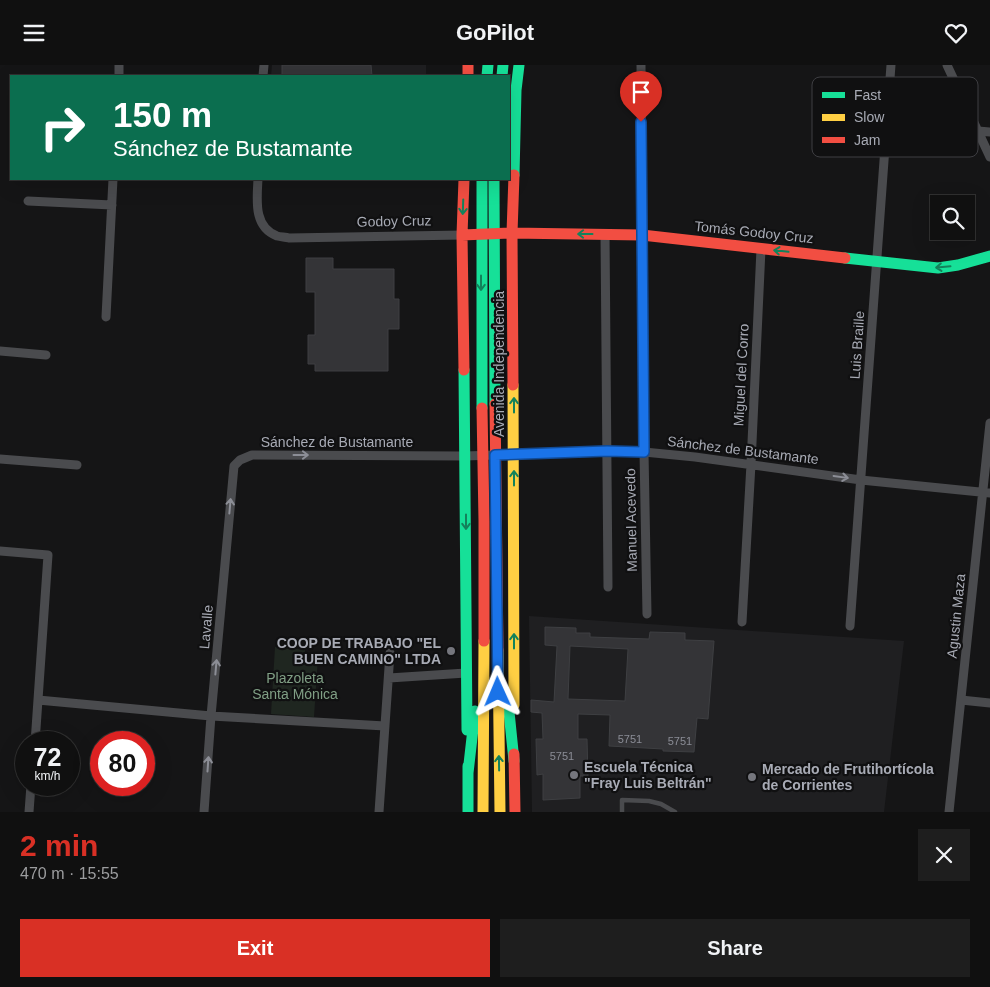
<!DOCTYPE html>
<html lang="en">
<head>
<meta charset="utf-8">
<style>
  body { margin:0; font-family:Arial,sans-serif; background:#1e1e1e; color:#f1f3f6; height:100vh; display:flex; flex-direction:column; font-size:19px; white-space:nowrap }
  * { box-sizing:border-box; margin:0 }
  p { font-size:16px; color:#9c9d9f }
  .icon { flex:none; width:28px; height:28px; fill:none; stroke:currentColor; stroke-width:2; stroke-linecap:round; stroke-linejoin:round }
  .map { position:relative; height:747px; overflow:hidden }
  .side { display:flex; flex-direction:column; background:#101010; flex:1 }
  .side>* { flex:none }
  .banner { position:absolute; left:10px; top:10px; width:500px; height:105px; border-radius:0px; box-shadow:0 5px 20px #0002,0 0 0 1px #303030; background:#0b6e4f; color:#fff; overflow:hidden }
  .fabs { position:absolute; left:930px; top:130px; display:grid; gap:10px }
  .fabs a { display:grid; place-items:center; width:45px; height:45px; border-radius:0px; background:#101010; box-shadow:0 5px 20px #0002,0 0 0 1px #303030; font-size:25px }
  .speed { position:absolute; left:15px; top:666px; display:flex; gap:10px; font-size:25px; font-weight:700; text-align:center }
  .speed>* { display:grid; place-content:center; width:65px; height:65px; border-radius:50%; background:#101010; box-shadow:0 5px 20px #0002,0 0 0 1px #303030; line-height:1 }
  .speed small { font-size:12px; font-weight:400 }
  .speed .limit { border:8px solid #d22; background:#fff; color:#111 }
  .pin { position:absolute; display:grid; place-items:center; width:42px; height:42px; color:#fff; margin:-51px -21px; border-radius:50% 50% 50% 0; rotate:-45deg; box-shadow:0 0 5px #0007 }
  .pin .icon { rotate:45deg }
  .me { position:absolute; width:55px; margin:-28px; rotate:359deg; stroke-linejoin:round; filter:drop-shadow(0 0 4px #0008) }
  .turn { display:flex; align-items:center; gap:18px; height:105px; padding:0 20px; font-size:22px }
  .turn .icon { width:65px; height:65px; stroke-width:2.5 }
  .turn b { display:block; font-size:35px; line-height:42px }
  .round { display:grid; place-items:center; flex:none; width:52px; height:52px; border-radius:0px; background:#1e1e1e }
  .headline { display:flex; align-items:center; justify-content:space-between; height:85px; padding:0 20px }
  h1 { font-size:30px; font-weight:700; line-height:38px; color:#d93025 }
  .action { display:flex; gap:10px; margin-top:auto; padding:10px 20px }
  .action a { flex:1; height:58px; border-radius:0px; background:#d93025; color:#fff; font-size:20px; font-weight:700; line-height:58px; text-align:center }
  .action a+a { background:#1e1e1e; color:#f1f3f6 }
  header { display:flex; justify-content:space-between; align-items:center; height:65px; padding:0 20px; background:#101010; font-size:22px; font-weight:700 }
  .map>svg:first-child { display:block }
  .built { fill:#1f1f21 }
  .green { fill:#1f2620 }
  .building { fill:#343437; stroke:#3e3f42; fill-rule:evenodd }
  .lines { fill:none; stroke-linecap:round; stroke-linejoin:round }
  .lane { stroke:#4a4b4e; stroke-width:4.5 }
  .street { stroke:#4a4b4e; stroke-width:9 }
  .fast { stroke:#16e098; stroke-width:11 }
  .slow { stroke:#ffcf43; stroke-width:11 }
  .jam { stroke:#f24e42; stroke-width:11 }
  .oneway { stroke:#13825b }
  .oneway2 { stroke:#8c8e96 }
  .route-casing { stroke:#114b97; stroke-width:12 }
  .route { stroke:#1a73e8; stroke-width:9 }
  .poi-dot { fill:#75767d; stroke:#101011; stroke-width:2 }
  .labels { text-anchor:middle; stroke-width:4.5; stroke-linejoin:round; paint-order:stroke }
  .number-label { font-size:11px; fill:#8b8d96 }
  .street-label { font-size:14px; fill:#a8abb5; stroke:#101011 }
  .poi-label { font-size:14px; font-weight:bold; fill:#a8abb5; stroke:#101011; text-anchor:start }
  .park-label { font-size:14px; fill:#809f85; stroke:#101011 }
  .key { fill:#101011; stroke:#3e3e42; stroke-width:1 }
  .key-label { font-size:14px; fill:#a8abb5 }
</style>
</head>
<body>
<header><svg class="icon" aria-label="menu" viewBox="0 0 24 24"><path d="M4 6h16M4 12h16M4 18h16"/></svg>GoPilot<svg class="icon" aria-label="heart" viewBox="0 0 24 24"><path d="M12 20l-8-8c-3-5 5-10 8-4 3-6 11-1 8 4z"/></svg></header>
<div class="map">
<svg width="990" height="747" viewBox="0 0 990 747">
  <rect width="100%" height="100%" fill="#151516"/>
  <path class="built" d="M272 0H426V11H271Z
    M529 551 904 576 884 747H532Z"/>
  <path class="green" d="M275 582 305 585V591L318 592 314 652 271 649Z"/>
  <path class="building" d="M282 0H371L372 11H282Z
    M306 193H333V204H394V234H399V264H388V306H315V299H308V270H315V227H306Z
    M545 562 576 563V568H590V572L649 574 650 567 685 568V575L714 576 708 654 697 653 694 687 663 686V684L609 681 610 650 578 649V674H587L588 711H580V733L543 735V709L537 710 536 674H543L542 648 531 647V635L554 637 557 581 545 580ZM570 581 628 584 625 636 568 634Z"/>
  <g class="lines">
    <path class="lane" d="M622 747V735L649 736 661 739 675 747"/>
    <path class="street" d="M641 0 644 387 647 549
      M947 0 990 92
      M119 11V0
      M263 11 264 0
      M978 66 990 67
      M258 114C257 134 253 162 277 171 281 172 286 172 289 173L462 170
      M28 136 112 140
      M605 169 608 522
      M106 252 113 114
      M0 286 46 290
      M0 394 77 400
      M0 486 48 490 35 678
      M742 557 751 399 761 184
      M850 561 891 0
      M389 613 466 608
      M38 635 211 651 385 661
      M961 635 990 638
      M29 747 31 720
      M204 747 211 651 234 401 240 395 252 390 465 391 607 386 644 387 695 392 861 415 990 428
      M379 747 390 588
      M949 747 990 358"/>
    <path class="fast" d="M487 11 488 0
      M502 11 503 0
      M514 110 516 25 519 0
      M494 114 495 339
      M845 193 938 203 958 200 990 191
      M464 305 467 665
      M482 343V114
      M507 627 514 696
      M468 701V747
      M468 708 475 646"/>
    <path class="slow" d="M513 320 514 640
      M498 585 500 747
      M483 747 484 576"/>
    <path class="jam" d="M468 0V11
      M462 170 512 168 642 170 845 193
      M464 305 462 170 464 114
      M513 320 512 168 514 110
      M495 339 498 585
      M482 343 484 456V576
      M514 689 515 747"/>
  </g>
  <defs><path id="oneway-shaft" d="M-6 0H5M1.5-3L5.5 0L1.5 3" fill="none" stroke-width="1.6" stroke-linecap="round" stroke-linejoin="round" transform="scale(1.25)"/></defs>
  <g class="oneway">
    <use href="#oneway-shaft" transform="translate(463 142) rotate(92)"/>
    <use href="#oneway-shaft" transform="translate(585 169) rotate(-180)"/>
    <use href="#oneway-shaft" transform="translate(781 186) rotate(-174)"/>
    <use href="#oneway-shaft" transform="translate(943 202) rotate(175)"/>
    <use href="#oneway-shaft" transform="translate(481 218) rotate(90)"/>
    <use href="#oneway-shaft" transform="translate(514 340) rotate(-90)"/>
    <use href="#oneway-shaft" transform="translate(514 413) rotate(-90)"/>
    <use href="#oneway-shaft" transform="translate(466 457) rotate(90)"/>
    <use href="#oneway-shaft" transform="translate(514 576) rotate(-90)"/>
    <use href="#oneway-shaft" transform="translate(499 698) rotate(-91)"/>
  </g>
  <g class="oneway2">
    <use href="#oneway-shaft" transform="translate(301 390)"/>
    <use href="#oneway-shaft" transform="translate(841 412) rotate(8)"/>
    <use href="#oneway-shaft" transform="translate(230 441) rotate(-85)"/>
    <use href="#oneway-shaft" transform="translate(216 602) rotate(-85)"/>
    <use href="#oneway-shaft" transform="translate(208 699) rotate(-86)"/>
  </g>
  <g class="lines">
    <g class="route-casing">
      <path id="route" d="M498 627 495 390 607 386 644 387 641 57"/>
    </g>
    <use href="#route" class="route"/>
  </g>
  <g class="poi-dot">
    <circle cx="451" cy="586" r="5"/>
    <circle cx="574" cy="710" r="5"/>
    <circle cx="752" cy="712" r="5"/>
  </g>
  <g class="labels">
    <g class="number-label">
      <text x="630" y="678">5751</text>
      <text x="680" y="680">5751</text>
      <text x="562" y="695">5751</text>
    </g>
    <g class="street-label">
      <text transform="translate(394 156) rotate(-1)" y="5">Godoy Cruz</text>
      <text transform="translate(754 167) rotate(6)" y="5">Tomás Godoy Cruz</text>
      <text transform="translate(857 280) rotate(-86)" y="5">Luis Braille</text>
      <text transform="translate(499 299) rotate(-90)" y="5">Avenida Independencia</text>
      <text transform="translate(741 310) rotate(-87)" y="5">Miguel del Corro</text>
      <text x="337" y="382">Sánchez de Bustamante</text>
      <text transform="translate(743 385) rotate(7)" y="5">Sánchez de Bustamante</text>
      <text transform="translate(631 455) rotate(-91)" y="5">Manuel Acevedo</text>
      <text transform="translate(956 551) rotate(-84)" y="5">Agustin Maza</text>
      <text transform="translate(206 562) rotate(-85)" y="5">Lavalle</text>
    </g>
    <g class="poi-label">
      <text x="441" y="583" text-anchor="end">COOP DE TRABAJO "EL<tspan x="441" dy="16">BUEN CAMINO" LTDA</tspan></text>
      <text x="584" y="707">Escuela Técnica<tspan x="584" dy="16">"Fray Luis Beltrán"</tspan></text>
      <text x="762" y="709">Mercado de Frutihortícola<tspan x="762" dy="16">de Corrientes</tspan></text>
    </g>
    <g class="park-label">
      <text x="295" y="618">Plazoleta<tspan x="295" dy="16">Santa Mónica</tspan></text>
    </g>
  </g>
  <rect x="812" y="12" width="166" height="80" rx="8" class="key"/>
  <rect x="822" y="27" width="23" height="6" fill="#16e098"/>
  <rect x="822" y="49" width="23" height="7" fill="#ffcf43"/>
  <rect x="822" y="72" width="23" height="6" fill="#f24e42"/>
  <g class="key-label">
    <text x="854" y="35">Fast</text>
    <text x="854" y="57">Slow</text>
    <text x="854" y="80">Jam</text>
  </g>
</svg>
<div class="fabs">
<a><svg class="icon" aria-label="search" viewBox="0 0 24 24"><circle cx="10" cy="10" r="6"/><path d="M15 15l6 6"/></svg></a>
</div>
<div class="speed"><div>72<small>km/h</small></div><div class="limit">80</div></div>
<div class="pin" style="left:641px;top:57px;background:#d93025"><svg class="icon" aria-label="arrive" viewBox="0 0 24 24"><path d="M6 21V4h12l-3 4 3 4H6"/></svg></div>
<svg class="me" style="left:498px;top:627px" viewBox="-20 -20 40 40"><path d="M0-17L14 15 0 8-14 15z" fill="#1a73e8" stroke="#fff" stroke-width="4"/></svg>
<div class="banner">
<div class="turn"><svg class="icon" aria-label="right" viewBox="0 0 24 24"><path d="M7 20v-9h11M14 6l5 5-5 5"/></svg><div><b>150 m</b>Sánchez de Bustamante</div></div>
</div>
</div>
<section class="side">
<div class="headline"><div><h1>2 min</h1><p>470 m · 15:55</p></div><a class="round"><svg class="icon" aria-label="close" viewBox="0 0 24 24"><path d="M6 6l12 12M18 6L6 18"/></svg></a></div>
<div class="action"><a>Exit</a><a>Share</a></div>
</section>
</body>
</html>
